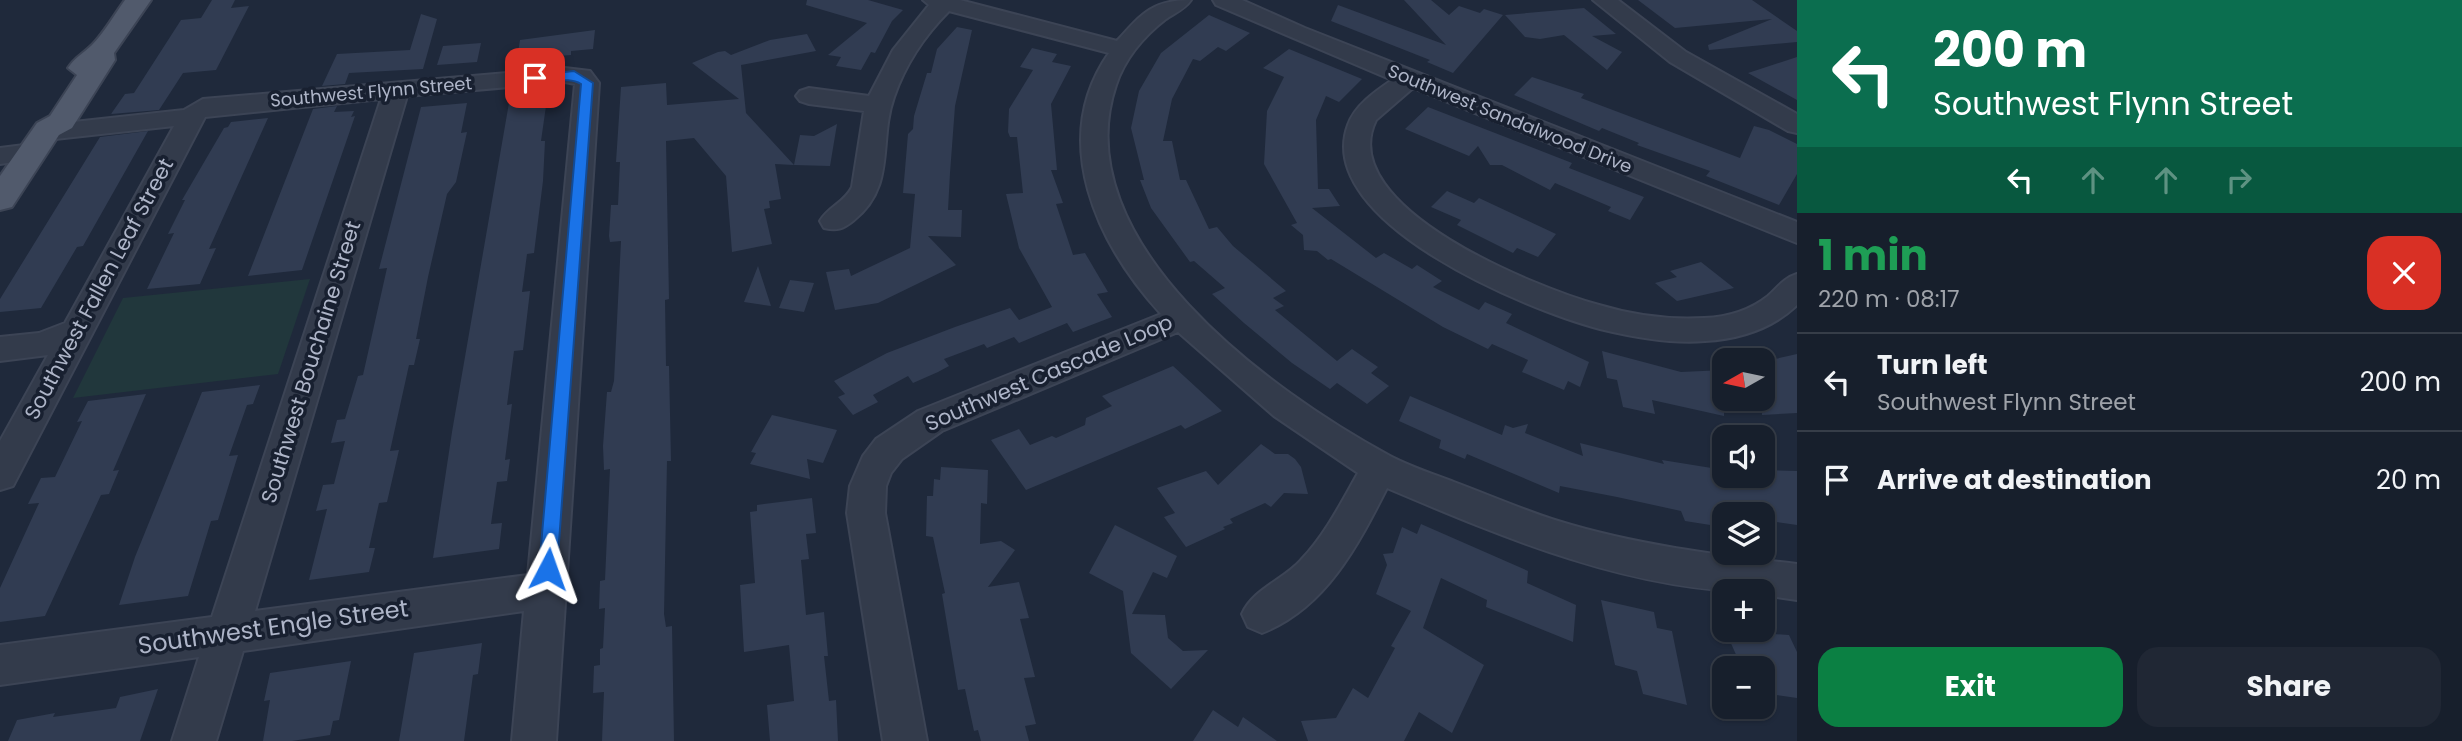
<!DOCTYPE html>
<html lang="en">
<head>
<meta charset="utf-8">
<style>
  body { margin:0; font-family:Poppins,sans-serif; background:#202734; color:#f1f3f6; height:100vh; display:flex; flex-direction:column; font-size:26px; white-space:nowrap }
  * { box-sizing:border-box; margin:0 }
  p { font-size:23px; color:#9ea2a9 }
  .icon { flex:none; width:38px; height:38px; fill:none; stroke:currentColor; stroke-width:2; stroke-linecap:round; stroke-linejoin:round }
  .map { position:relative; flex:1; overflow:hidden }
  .drawer { display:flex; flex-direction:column; background:#171f2c; width:665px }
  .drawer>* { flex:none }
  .guide { background:#0b6e4f; color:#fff; overflow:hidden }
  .needle { width:46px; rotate:261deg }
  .fabs { position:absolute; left:1712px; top:348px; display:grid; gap:14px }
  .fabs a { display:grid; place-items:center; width:63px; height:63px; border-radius:14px; background:#171f2c; box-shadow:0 2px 5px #0004,0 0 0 2px #363d48; font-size:35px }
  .pin { position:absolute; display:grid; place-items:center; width:60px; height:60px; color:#fff; margin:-30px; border-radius:14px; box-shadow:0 4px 10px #0006 }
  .me { position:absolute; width:77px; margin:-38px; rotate:4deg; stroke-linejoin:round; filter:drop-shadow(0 0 5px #0008) }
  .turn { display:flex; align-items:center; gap:24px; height:147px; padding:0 21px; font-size:32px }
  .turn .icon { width:91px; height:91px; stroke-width:2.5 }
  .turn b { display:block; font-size:49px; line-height:60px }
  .lanes { display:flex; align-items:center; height:66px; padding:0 21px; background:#0003; justify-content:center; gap:35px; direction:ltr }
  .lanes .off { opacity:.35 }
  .round { display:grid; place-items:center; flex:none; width:74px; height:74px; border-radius:21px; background:#202734 }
  .head { display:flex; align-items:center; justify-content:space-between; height:119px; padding:0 21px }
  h1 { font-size:42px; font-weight:700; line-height:52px; color:#1e9e55 }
  .primary-button { display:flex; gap:14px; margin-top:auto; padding:14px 21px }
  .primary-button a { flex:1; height:80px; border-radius:21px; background:#0b8043; color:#fff; font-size:28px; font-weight:700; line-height:80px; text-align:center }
  .primary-button a+a { background:#202734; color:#f1f3f6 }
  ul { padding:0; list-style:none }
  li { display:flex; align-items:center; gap:21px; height:98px; padding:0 21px; border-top:2px solid #363d48 }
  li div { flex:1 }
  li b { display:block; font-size:26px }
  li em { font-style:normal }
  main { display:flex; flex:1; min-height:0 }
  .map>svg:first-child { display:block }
  .green { fill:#21373c }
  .building { fill:#313c52 }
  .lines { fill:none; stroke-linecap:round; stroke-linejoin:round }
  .minor-casing { stroke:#3c4455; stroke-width:4 }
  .major-casing { stroke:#3c4455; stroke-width:4 }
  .minor { fill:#333b4b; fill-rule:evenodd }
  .major { fill:#515a6c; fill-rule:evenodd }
  .route { fill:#1a73e8; stroke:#114b97; stroke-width:2 }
  .labels { text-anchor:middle; stroke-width:7; stroke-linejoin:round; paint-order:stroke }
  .far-street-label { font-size:18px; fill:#aeb5c8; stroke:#182030 }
  .street-label { font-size:21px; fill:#aeb5c8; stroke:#182030 }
  .near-street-label { font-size:24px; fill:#aeb5c8; stroke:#182030 }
</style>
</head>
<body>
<main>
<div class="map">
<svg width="1797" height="741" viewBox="0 0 1797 741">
  <rect width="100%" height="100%" fill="#1f293b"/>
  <path class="green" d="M310 279 278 374 73 398 123 298Z"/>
  <path class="building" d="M212 0H235L231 8 249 6 216 70 183 73 159 110 111 114 125 94 134 93 181 20 201 18Z
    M807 0H868L903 10 892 21 875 53 871 52 861 70 836 66 841 57 828 55 867 23 806 5Z
    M1404 0H1431L1449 15 1459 6 1480 13 1484 9 1503 15 1453 73 1427 62 1430 60 1331 21 1338 5 1446 45Z
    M1638 0H1752L1797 31V42L1709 50 1708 45 1772 19 1675 28Z
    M1584 8 1616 34 1592 36 1622 52 1607 70 1564 35 1540 39 1525 37 1505 15Z
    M421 14 437 19 423 69 349 73 345 84 322 86 337 54 410 50Z
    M1209 15 1250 33 1226 51 1218 47 1200 61 1193 59 1172 99 1163 141H1172L1180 180H1186L1209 229 1217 227 1233 246 1286 291 1273 298 1284 306 1275 310 1337 361 1352 349 1378 367 1371 373 1389 386 1367 404 1337 383 1330 389 1292 363 1244 323 1212 294 1225 288 1194 261 1190 262 1151 208 1140 180H1144L1131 128 1139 91 1161 53Z
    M957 27 972 30 955 106 950 173 948 210H962L961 237 928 236 956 265 878 303 835 310 826 272 849 269 851 276 910 248 915 194 903 193 908 134 913 129 914 116 927 73H931L937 49Z
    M595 30 593 49 571 51V55L517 59 520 40Z
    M807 34 816 51 741 65 746 113 794 165 775 164 781 199 769 201 770 208 764 209 772 244 732 252 726 176 694 138 666 141 669 299 665 300 666 366H669L671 461H667L664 614 666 627 672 626 674 741H602L604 692 593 693 594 666 600 665V649L603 648 605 608 599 609 600 581 605 580 610 469 604 470 603 446 607 392H611L614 381 621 241 610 242 609 236 611 205H618L620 162H616L621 87 666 83 667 105 739 99 692 63 718 52 725 51 731 55 770 40Z
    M481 43 477 62 437 65 443 46Z
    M1032 48 1057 54 1052 62 1071 66 1051 104 1057 170H1051L1063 203 1056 204 1073 255 1085 253 1108 292 1097 294 1112 317 1073 332 1067 323 1019 343 1014 337 987 348 984 344 944 359 949 366 938 372 913 383 908 376 873 395 878 402 853 415 838 397 845 394 834 381 887 353 955 327 1010 308 1019 320 1052 307 1019 248 1006 194 1023 193 1017 137H1010L1008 132 1009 109 1033 70 1020 67Z
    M1289 49 1362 79 1339 102 1326 96 1316 120 1318 189H1329L1340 206 1312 208 1376 258 1384 253 1412 269 1417 265 1442 281 1433 287 1479 310 1485 302 1512 314 1506 323 1589 362 1580 387 1568 381 1564 390 1522 372 1528 360 1492 344 1488 349 1443 327 1331 259 1328 260 1317 251 1304 250 1303 235 1291 225 1297 223 1264 164 1267 111 1284 77 1263 68Z
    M1797 57V100L1748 73Z
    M1532 77 1584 94 1581 98 1740 158 1754 126 1769 130 1797 144V174L1779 205 1706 176 1710 171 1637 145 1639 143 1602 128 1599 131 1514 95Z
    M544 94V100L547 99 541 141H545L543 181 534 253 527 254 522 292 530 291 523 350 514 351 507 405 512 404 505 460 510 459 507 481 497 482 491 524 502 523 499 549 433 558 452 432 510 97Z
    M467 103 461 133 467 132 456 182 447 194 428 277 416 339H420L414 365H409L390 451 399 450 387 502 379 503 369 548H375L369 572 309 580 327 509 316 511 323 485 334 484 345 441 331 443 337 420 345 419 358 376 363 375 387 268 379 269 421 107Z
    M337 106 334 112 354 111 351 117 355 116 302 270 248 276 313 109Z
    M1428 107 1572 163 1569 168 1644 197 1630 220 1608 211 1611 207 1555 183 1550 190 1502 165H1490L1478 146 1469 156 1405 129Z
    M268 118 209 249 216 248 200 284 147 289 174 233 168 234 185 200H182L224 128 228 127 231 122Z
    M837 124 830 166 794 165 800 135 814 136Z
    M148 131 83 246 77 247 41 308 0 312V299L100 137Z
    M1447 191 1474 203 1479 198 1556 234 1538 257 1517 248 1513 253 1457 225 1461 220 1431 207Z
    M1701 262 1734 288 1677 301 1655 283 1677 277 1670 271Z
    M758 266 771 306 744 302Z
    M790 280 814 283 804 312 779 308Z
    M1602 351 1681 372 1724 370V416L1652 400 1655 414 1623 407 1617 380 1607 378Z
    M1797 354V413L1762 415V362Z
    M1173 366 1222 411 1185 429 1181 425 1026 490 991 440 1019 429 1030 445 1052 436 1056 438 1085 425 1086 418 1112 406 1102 396Z
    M260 385 253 404 247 405 229 456 238 455 218 520 211 521 188 596 119 605 135 557 202 392Z
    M146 394 113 471 119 470 109 494 101 495 45 616 0 622V588L39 503 28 504 41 478 55 477 82 421 77 422 88 401Z
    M1410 396 1502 435 1505 425 1513 428 1528 424 1525 433 1583 456 1580 443 1664 464 1662 460 1724 470V476H1762V470L1797 471V525L1762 520V514L1717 513 1723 527 1685 521 1681 511 1617 497 1560 486 1559 493 1467 454 1465 459 1439 448 1441 440 1399 421Z
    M772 415 837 430 823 463 807 459 810 479 750 464 756 453 751 452Z
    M1261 444 1275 454H1288L1295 459 1301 467 1308 494 1284 493 1271 507 1265 503 1230 519 1233 523 1223 527 1225 529 1186 547 1164 517 1175 513 1157 488 1206 471 1218 485Z
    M941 467 988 470 987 504 981 503 980 544 1001 541 1015 550 988 587 1019 582 1029 618 1020 619 1035 677 1024 678 1036 724 1025 726 1029 741H981L978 730 974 731 965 689 958 690 942 594 945 593 933 537 926 536 927 496H933L934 479 940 480Z
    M812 498 816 533 806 534 809 559 801 560 806 615 824 612 828 656H824L829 701 836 700 838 741H770L767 705 794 701 789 645 744 652 740 585 755 583 750 512 757 511V505Z
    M1421 524 1528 571 1527 583 1576 605 1573 642 1486 607 1487 600 1441 578 1423 628 1484 665 1452 733 1419 712 1404 741H1308L1301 721 1336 718 1353 688 1368 698 1395 648 1391 646 1411 611 1376 594 1387 565 1383 554 1393 553 1402 527 1417 534Z
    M1115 525 1177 556 1167 578 1153 572 1132 614 1165 615 1168 638 1183 651 1208 650 1171 689 1131 653 1123 591 1089 573Z
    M1601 600 1654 612 1657 628 1672 631 1687 705 1643 694 1637 671 1615 665Z
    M1725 630H1772L1773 634 1789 635 1797 652V698L1762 693V668H1742Z
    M482 643 478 674 473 675 464 741H399L414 653Z
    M351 661 339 720 333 721 330 735 292 741H263L270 700 264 701 270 673Z
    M158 689 140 741H8L17 720 55 713 53 717 116 708 120 697Z
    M1213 710 1238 727 1243 717 1277 741H1193Z"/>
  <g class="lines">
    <g class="minor-casing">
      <path id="minor" d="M923 0H960L1117 41C1142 13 1153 0 1191 0 1185 9 1175 13 1166 19 1144 36 1125 58 1116 85 1063 242 1272 392 1390 456 1411 467 1433 474 1454 482 1489 495 1523 510 1558 521 1635 545 1717 555 1797 564V600L1762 595V592C1632 592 1505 538 1387 488 1358 545 1326 608 1262 633L1248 627 1242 614C1253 589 1283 580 1301 560 1325 535 1341 503 1358 473L1274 416 1178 332 942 431 902 459 891 473 886 486 885 513 927 741H883L847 513 850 486 863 456 876 439 918 411 1161 314C1097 244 1048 140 1109 53L949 11C925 35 905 65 894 97 878 142 897 186 853 221 843 229 837 231 824 228L820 221C828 207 845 202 852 187L864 111 809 104 800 101 796 96 800 91 809 88 869 96 893 50 929 5Z
        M1213 0H1242L1305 28 1797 222V243L1413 88 1376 120C1333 207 1539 289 1599 305 1632 315 1670 320 1704 318 1728 317 1749 311 1768 296 1778 287 1784 278 1797 274V305C1772 329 1739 339 1705 341 1670 344 1633 337 1600 329 1530 311 1312 222 1348 125 1355 105 1376 91 1392 80L1216 5Z
        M1593 0H1618L1686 52 1797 114V133L1788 131 1670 62Z
        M565 68 590 71 599 83 556 741H512L524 611 243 651 216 741H172L199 657 0 685V645L212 617 381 99 205 117 13 486 0 490V441L48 355 0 361V337L39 333 65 323 174 126 46 140 37 138 33 132 37 126 184 110 203 99ZM565 82 575 84 528 575 255 611 407 96Z
        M32 144 41 146 45 152 41 158 0 164V148Z"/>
    </g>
    <g class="major-casing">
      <path id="major" d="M125 0H151L114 53 115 60 72 128 59 135 12 207 0 210V176L37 123 50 116 77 75 68 68C75 57 83 54 92 45 104 33 114 15 125 0Z"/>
    </g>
    <use href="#minor" class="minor"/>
    <use href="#major" class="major"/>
  </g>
  <path class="route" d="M574 71 593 83 557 569 555 575 548 578 541 575 539 569 581 84C565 74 543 88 529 78L535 75Z"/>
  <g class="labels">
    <g class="far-street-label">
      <text transform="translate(371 92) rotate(-5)" y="6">Southwest Flynn Street</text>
      <text transform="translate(1510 119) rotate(22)" y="6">Southwest Sandalwood Drive</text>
    </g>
    <g class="street-label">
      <text transform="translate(99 289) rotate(-62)" y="7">Southwest Fallen Leaf Street</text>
      <text transform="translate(311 362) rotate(-73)" y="7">Southwest Bouchaine Street</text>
      <text transform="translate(1049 373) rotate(-23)" y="7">Southwest Cascade Loop</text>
    </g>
    <g class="near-street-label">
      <text transform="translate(273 627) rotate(-8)" y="8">Southwest Engle Street</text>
    </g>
  </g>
</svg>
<div class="fabs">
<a><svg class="needle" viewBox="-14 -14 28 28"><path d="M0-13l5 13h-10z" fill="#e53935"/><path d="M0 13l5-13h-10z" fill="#9ea2a9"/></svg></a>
<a><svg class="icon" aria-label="sound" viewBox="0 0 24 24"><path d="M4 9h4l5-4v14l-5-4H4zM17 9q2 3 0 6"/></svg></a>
<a><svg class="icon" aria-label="layers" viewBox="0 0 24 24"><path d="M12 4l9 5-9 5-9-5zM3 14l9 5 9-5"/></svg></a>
<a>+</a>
<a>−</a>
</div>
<div class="pin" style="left:535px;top:78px;background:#d93025"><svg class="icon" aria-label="arrive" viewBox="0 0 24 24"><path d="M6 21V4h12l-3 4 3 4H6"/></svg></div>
<svg class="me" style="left:548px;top:569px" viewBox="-20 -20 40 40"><path d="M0-17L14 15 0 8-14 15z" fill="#1a73e8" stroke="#fff" stroke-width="4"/></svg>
</div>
<section class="drawer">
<div class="guide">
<div class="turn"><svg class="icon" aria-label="left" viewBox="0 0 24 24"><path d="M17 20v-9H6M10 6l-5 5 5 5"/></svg><div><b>200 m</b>Southwest Flynn Street</div></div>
<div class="lanes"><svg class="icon" aria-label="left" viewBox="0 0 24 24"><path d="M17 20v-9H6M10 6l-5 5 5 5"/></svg><svg class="icon off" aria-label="ahead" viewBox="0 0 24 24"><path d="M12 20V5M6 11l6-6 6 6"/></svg><svg class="icon off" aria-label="ahead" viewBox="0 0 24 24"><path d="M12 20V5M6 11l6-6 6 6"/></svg><svg class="icon off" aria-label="right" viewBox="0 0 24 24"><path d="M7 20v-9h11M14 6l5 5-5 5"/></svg></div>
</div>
<div class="head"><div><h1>1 min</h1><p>220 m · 08:17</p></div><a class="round" style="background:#d93025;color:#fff"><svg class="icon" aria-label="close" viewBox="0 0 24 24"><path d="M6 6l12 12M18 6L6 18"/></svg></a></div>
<ul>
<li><svg class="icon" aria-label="left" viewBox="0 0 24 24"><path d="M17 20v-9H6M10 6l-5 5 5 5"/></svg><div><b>Turn left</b><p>Southwest Flynn Street</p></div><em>200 m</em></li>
<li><svg class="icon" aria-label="arrive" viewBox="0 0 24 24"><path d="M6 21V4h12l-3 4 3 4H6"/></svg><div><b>Arrive at destination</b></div><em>20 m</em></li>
</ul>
<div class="primary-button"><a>Exit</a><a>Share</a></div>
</section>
</main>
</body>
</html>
